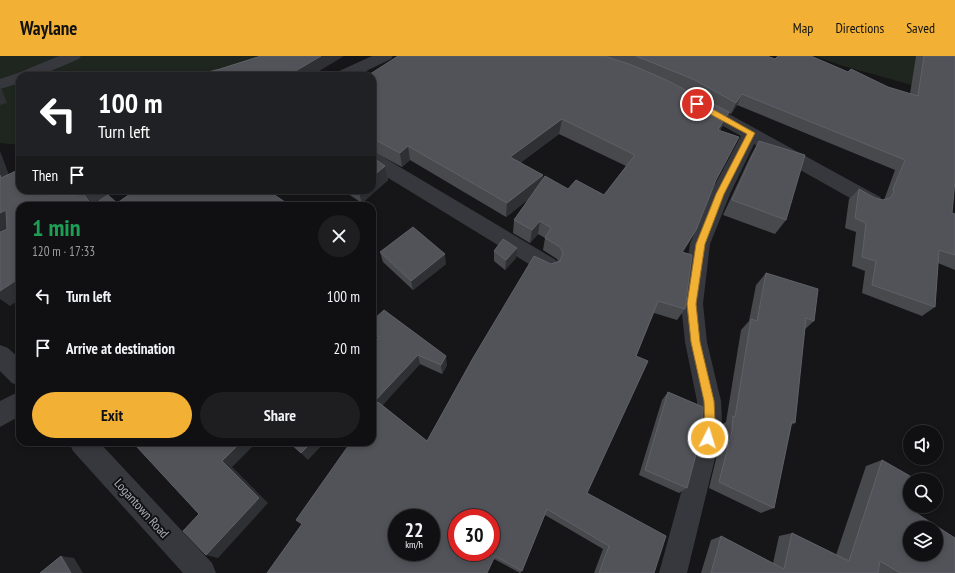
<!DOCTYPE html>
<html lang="en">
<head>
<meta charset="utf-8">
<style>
  body { margin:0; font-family:"PT Sans Narrow",sans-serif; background:#1e1e20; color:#f1f3f6; height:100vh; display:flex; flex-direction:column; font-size:15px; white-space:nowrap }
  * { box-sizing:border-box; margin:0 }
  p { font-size:13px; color:#9c9d9f }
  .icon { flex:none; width:22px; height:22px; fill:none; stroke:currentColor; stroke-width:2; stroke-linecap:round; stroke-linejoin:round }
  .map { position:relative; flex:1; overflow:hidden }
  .panel { position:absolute; left:16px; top:146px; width:360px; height:244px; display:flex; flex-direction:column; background:#101012; border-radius:12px; box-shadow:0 2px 6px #0003,0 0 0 1px #303032 }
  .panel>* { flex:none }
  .hud { position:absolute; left:16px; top:16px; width:360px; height:122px; border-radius:12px; box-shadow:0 2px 6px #0003,0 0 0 1px #303032; background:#202124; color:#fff; overflow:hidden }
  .buttons { position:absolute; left:903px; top:369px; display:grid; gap:8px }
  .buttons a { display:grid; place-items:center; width:40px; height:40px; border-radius:50%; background:#101012; box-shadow:0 2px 6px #0003,0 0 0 1px #303032; font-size:20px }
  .speed { position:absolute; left:388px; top:453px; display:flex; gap:8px; font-size:20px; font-weight:700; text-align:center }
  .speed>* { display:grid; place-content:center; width:52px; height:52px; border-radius:50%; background:#101012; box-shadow:0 2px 6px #0003,0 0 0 1px #303032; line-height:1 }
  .speed small { font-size:10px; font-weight:400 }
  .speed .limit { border:6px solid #d22; background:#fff; color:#111 }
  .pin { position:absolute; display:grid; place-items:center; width:34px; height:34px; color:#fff; margin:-17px; border:2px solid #fff; border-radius:50%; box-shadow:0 1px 4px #0007 }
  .me { position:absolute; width:44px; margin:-22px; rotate:5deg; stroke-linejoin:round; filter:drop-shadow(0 0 3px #0008) }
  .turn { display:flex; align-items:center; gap:14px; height:84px; padding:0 16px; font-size:18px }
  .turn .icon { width:52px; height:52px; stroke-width:2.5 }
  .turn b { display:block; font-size:28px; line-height:34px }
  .then { display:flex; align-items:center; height:38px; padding:0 16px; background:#0003; gap:8px; font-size:15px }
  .round { display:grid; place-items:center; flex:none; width:42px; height:42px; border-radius:21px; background:#1e1e20 }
  .summary { display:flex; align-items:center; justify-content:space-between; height:68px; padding:0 16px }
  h1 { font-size:24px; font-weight:800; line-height:30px; color:#1e9e55 }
  .button { display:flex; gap:8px; margin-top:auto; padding:8px 16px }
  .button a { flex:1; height:46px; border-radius:24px; background:#f2b134; color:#111; font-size:16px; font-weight:800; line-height:46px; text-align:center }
  .button a+a { background:#1e1e20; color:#f1f3f6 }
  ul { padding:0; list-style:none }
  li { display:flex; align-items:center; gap:12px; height:52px; padding:0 16px }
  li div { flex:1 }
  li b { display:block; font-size:15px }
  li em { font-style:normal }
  header { display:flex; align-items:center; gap:24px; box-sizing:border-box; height:56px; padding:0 20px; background:#f2b134; color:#111 }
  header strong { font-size:19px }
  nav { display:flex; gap:22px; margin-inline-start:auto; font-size:14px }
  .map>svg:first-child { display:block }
  .green { fill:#1e261f }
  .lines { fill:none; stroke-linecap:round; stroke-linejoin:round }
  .minor { fill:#37383d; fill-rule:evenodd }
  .tertiary { fill:#37383d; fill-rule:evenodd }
  .wall { fill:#47494d; fill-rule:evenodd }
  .shaded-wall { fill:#2f3033 }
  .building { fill:#525359; stroke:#5f6168; fill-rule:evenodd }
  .route { fill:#f2b134; stroke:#9d7322 }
  .labels { text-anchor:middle; stroke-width:4; stroke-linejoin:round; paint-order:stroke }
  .near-street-label { font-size:13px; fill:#a8adb8; stroke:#111113 }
</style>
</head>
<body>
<header>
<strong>Waylane</strong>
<nav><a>Map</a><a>Directions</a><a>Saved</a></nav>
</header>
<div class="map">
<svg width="955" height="517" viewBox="0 0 955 517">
  <rect width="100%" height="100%" fill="#161618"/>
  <path class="green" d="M0 0H294L260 20H20V89L0 87Z
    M815 0H955V41L840 9Z"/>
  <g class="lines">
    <path class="minor" d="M59 0H81L79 3 39 20H20V27L0 33V23L18 17Z
      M372 0H393L391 3 356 20H335L337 16Z
      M699 43 705 45 880 141 883 146 880 151 873 153 866 151 754 88 730 138 710 188 703 248 707 286 721 345 722 366 720 382 687 517H659L696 382 698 366 697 345 685 286 681 248 690 188 710 138 741 80 693 53 691 49 693 45Z
      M372 96 378 98 556 204 559 210 556 216 549 219 542 216 372 112Z
      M85 134H111L109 139 87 150H60L63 145Z
      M20 335V360L0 371V345Z"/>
    <path class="tertiary" d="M0 289 8 292 20 303V330L12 327 0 315Z
      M69 386H99L212 507 216 517H183L73 395Z"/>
  </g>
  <path class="wall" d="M398 0H767L775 3 848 16 888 31 910 38 916 0H955L952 157 955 158V214L938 207 935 251 922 260 862 237 865 215 852 210 856 176 845 172 849 143 859 133 875 142 884 144 895 114 737 49 731 58 729 57 720 75 716 124 696 174 683 196 685 253 677 264 654 257 636 300 587 437 654 517H594L603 493 545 459 522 515 520 517 494 503 372 386V289L374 287 372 286V265L447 309 442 318 420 308 382 349 427 385 551 208 558 205 557 203 543 194 545 182 538 178 530 187 513 177 514 164 531 141 506 161 410 104 402 111 372 95V20ZM678 30 691 36 718 50ZM559 78 626 110 604 139 568 133 542 124 543 119 520 107Z
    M759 85 786 164 775 178 723 159 750 101Z
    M385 110 388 124 362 147 342 134H372Z
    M494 195 516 202 505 214 494 205Z
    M380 196 446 208 413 234 383 206Z
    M766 217 814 265 804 274 795 367 791 369 774 452 761 457 709 432 721 382 723 368 726 366 741 274 749 265 756 229Z
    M668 336 687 432 679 437 639 419 662 344Z
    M882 404 955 517H701L711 484 721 480 773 507 779 480 792 477 836 499 866 410Z"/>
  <path class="shaded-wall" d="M321 0H344L311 20H287Z
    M0 32 2 34 7 47 0 49Z
    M742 38 737 49 731 58 736 47Z
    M729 56 722 71 711 88 718 74Z
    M562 63 559 78 509 115 510 101Z
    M408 90 410 104 402 111 400 97Z
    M0 95 15 135 1 122 0 119Z
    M385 110 388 124 362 147 358 134H372V121Z
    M543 119 541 133 506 161 507 147Z
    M49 134H73L75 137 62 144 46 139Z
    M82 136 94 148 92 150Z
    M6 154 20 167 0 175V157Z
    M540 165 538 178 530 187 532 174Z
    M696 174 689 187 675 208 682 196Z
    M517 192 516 202 505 214 506 204Z
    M445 198 446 208 413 234 411 225Z
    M18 223 20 224V243L10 250 0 243V235Z
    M418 299 420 308 375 358 372 352V348Z
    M446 300 447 309 442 318 441 309Z
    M241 386H257L232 411 268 447 218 502 206 499 222 405Z
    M312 386H325L308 404 301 397Z
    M61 500 74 502 83 517H71Z"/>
  <path class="building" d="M261 0H321L287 20H192L220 13Z
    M398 0H604L629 8 664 23 729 56 718 74 739 81 716 124 696 174 682 196 692 199 685 253 658 245 636 300 648 305 587 437 666 480 654 517H599L609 490 547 453 522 515 495 500 487 517H267L302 468 296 464 351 386H372V355L378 346 427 385 473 302 534 200 551 208 560 205 563 197 560 191 545 182 551 172 540 165 532 174 514 164 545 120 568 133 576 124 604 139 635 99 562 63 510 101 543 119 507 147 408 90 400 97 372 82V20H367ZM397 462H431V496H397ZM457 462H491V496H457Z
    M636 0H767L775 3 778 0H811L848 16 851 13 888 31 918 40 924 0H955V124L952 157 955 158V199L939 194 935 251 872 229 876 205 862 201 866 167 855 162 859 133 875 142 883 144 890 142 894 136 893 133 905 104 742 38 736 47 695 24Z
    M759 85 805 99 786 164 732 144Z
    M372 101 385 110 372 121Z
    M20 113V134H49L46 139H75L82 136 92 149 108 139 117 147 136 134H267L291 150H20V225L18 223 0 235V176L7 173 6 154 0 157V119L1 122Z
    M413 171 445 198 411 225 380 196Z
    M503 183 517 192 506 204 494 195Z
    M766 217 818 233 814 265 806 262 795 367 792 365 774 452 719 426 732 375 733 360 735 361 751 263 757 265Z
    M384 254 446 300 441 309 418 299 372 348V289L380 281 372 278V265Z
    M668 336 703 351 702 376 687 432 645 414Z
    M143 386H241L222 405 259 442 206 499 183 475 199 458 137 391Z
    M289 386H312L301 397Z
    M882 404 917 424H910V450H918L916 457 955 482V517H900L880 505 878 517H711L721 480 784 513 792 477 849 505ZM910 472H936V498H910Z
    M61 500 71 517H40Z"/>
  <path class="route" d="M695 46H700L755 77 724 138 705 188 696 248 700 286 714 345 715 366 712 386 708 387 704 386 703 382 705 366 704 345 691 286 687 248 696 188 716 138 747 78 695 50Z"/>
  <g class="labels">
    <g class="near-street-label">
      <text transform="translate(142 452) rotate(48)" y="5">Logantown Road</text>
    </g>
  </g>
</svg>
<div class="buttons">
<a><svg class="icon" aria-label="sound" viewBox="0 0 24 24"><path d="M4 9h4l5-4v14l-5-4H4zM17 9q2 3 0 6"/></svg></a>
<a><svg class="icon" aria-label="search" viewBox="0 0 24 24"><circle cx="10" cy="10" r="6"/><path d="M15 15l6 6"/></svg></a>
<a><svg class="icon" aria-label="layers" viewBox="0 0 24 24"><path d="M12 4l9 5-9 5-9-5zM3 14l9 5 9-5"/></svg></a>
</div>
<div class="speed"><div>22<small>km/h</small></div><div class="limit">30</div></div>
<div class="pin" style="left:697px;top:48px;background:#d93025"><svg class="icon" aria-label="arrive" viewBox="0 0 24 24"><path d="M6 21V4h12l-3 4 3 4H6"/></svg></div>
<svg class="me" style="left:708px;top:382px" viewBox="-20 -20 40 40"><circle r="17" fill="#f2b134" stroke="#fff" stroke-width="3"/><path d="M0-11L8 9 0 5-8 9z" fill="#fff"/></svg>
<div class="hud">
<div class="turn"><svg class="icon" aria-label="left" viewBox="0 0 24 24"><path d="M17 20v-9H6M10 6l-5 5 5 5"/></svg><div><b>100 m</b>Turn left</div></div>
<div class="then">Then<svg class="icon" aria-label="arrive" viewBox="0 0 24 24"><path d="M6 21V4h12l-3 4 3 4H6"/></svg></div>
</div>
<section class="panel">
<div class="summary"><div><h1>1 min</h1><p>120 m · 17:33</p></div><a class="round"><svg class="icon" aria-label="close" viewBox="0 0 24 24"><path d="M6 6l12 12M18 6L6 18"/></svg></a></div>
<ul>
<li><svg class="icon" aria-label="left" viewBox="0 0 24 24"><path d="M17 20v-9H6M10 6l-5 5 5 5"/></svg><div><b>Turn left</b></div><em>100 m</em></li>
<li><svg class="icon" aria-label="arrive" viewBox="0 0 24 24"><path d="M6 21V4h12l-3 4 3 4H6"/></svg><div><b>Arrive at destination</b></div><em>20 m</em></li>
</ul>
<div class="button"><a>Exit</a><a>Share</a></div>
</section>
</div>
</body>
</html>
